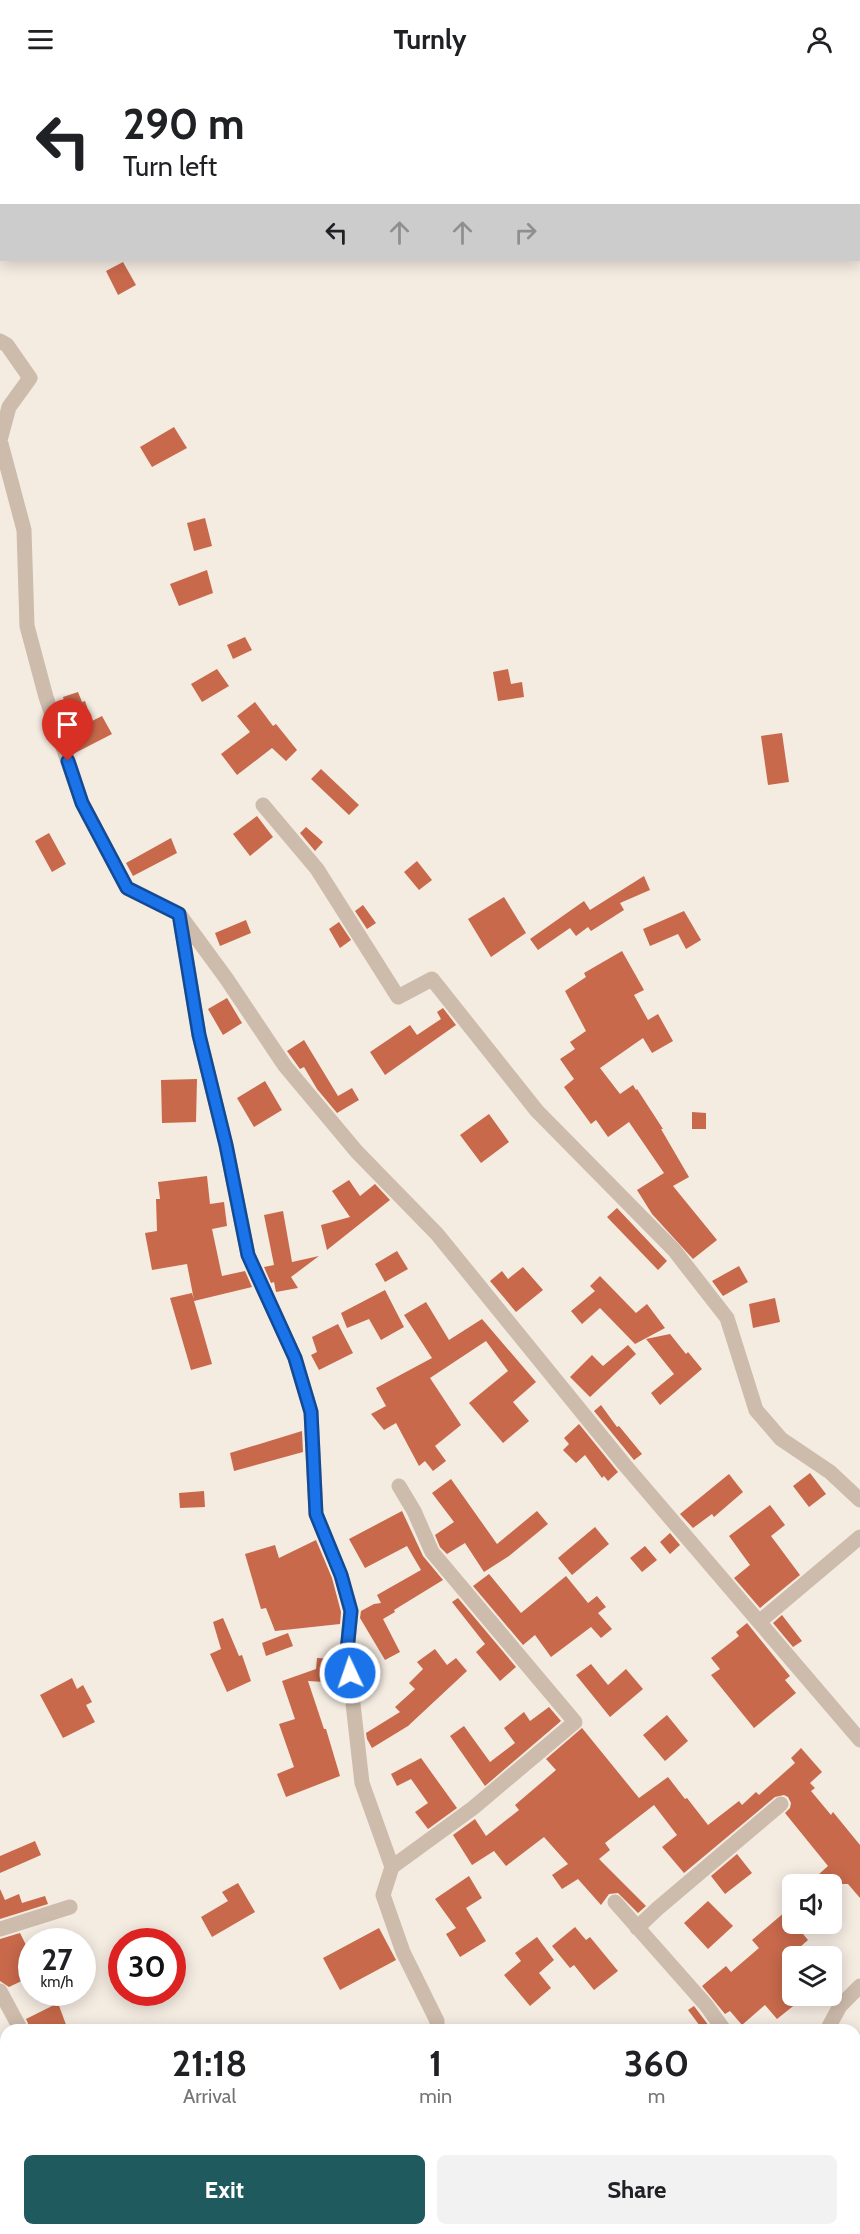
<!DOCTYPE html>
<html lang="en">
<head>
<meta charset="utf-8">
<style>
  body { margin:0; font-family:Cabin,sans-serif; background:#f2f2f2; color:#202124; height:100vh; display:flex; flex-direction:column; font-size:22px; white-space:nowrap }
  * { box-sizing:border-box; margin:0 }
  p { font-size:20px; color:#757577 }
  .icon { flex:none; width:33px; height:33px; fill:none; stroke:currentColor; stroke-width:2; stroke-linecap:round; stroke-linejoin:round }
  .map { position:relative; flex:1; overflow:hidden }
  .sheet { position:absolute; left:0px; top:1946px; width:861px; height:212px; display:flex; flex-direction:column; background:#fff; border-radius:18px 18px 0 0; box-shadow:0 3px 15px #0003 }
  .sheet>* { flex:none }
  .banner { position:absolute; left:0px; top:0px; width:861px; height:183px; box-shadow:0 3px 15px #0003; background:#fff; color:#202124; overflow:hidden }
  .fabs { position:absolute; left:782px; top:1796px; display:grid; gap:12px }
  .fabs a { display:grid; place-items:center; width:60px; height:60px; border-radius:9px; background:#fff; box-shadow:0 3px 15px #0003; font-size:30px }
  .speed { position:absolute; left:18px; top:1850px; display:flex; gap:12px; font-size:30px; font-weight:700; text-align:center }
  .speed>* { display:grid; place-content:center; width:78px; height:78px; border-radius:50%; background:#fff; box-shadow:0 3px 15px #0003; line-height:1 }
  .speed small { font-size:15px; font-weight:400 }
  .speed .limit { border:9px solid #d22; background:#fff; color:#111 }
  .pin { position:absolute; display:grid; place-items:center; width:51px; height:51px; color:#fff; margin:-62px -26px; border-radius:50% 50% 50% 0; rotate:-45deg; box-shadow:0 0 6px #0007 }
  .pin .icon { rotate:45deg }
  .me { position:absolute; width:66px; margin:-33px; rotate:357deg; stroke-linejoin:round; filter:drop-shadow(0 0 4px #0008) }
  .turn { display:flex; align-items:center; gap:21px; height:126px; padding:0 24px; font-size:27px }
  .turn .icon { width:78px; height:78px; stroke-width:2.5 }
  .turn b { display:block; font-size:42px; line-height:51px }
  .lanes { display:flex; align-items:center; height:57px; padding:0 24px; background:#0003; justify-content:center; gap:30px; direction:ltr }
  .lanes .off { opacity:.35 }
  .eta { display:flex; justify-content:space-evenly; align-items:center; height:102px; text-align:center }
  .eta b { font-size:36px; font-weight:700; line-height:42px }
  .action { display:flex; gap:12px; margin-top:auto; padding:12px 24px }
  .action a { flex:1; height:69px; border-radius:9px; background:#1f5a5e; color:#fff; font-size:24px; font-weight:700; line-height:69px; text-align:center }
  .action a+a { background:#f2f2f2; color:#202124 }
  header { display:flex; justify-content:space-between; align-items:center; height:78px; padding:0 24px; background:#fff; font-size:27px; font-weight:700 }
  .map>svg:first-child { display:block }
  .building { fill:#c8694b }
  .lines { fill:none; stroke-linecap:round; stroke-linejoin:round }
  .minor { stroke:#cdbbac; stroke-width:15 }
  .route-casing { stroke:#114b97; stroke-width:15 }
  .route { stroke:#1a73e8; stroke-width:10 }
</style>
</head>
<body>
<header><svg class="icon" aria-label="menu" viewBox="0 0 24 24"><path d="M4 6h16M4 12h16M4 18h16"/></svg>Turnly<svg class="icon" aria-label="person" viewBox="0 0 24 24"><circle cx="12" cy="8" r="4"/><path d="M4 21q1-7 8-7t8 7"/></svg></header>
<div class="map">
<svg width="860" height="2156" viewBox="0 0 860 2156">
  <rect width="100%" height="100%" fill="#f4ebe1"/>
  <path class="building" d="M123 184 136 207 118 217 106 193Z
    M174 349 187 370 152 389 140 369Z
    M205 440 212 468 194 473 187 445Z
    M207 492 213 515 179 528 170 506Z
    M245 559 252 572 233 581 227 567Z
    M217 591 229 608 202 624 191 606Z
    M508 591 511 606 522 604 524 619 498 623 493 594Z
    M78 614 82 624 85 623 92 643 102 638 112 656 75 675 59 628 65 626 63 619Z
    M255 624 273 648 276 646 297 672 286 683 272 670 237 697 221 676 250 654 237 638Z
    M782 655 789 704 768 707 761 658Z
    M321 691 359 727 349 737 311 701Z
    M257 738 273 759 250 778 233 756Z
    M306 749 323 764 315 773 300 755Z
    M49 755 66 786 52 794 35 763Z
    M171 760 177 775 133 798 126 785Z
    M417 783 432 802 419 812 404 794Z
    M644 798 650 812 620 825 624 832 591 853 588 849 576 858 570 850 538 872 530 861 584 823 590 832Z
    M504 819 526 855 491 879 468 841Z
    M363 827 376 845 367 851 355 833Z
    M684 833 701 862 686 871 678 856 650 868 643 851Z
    M246 842 251 855 220 868 215 855Z
    M339 844 351 862 340 870 329 851Z
    M622 873 644 912 634 917 648 942 658 936 673 963 652 975 643 960 600 990 620 1016 633 1007 636 1012 637 1011 663 1051H661L689 1099 673 1108 717 1162 693 1181 652 1136 637 1112 664 1095 629 1044 608 1059 596 1042 591 1046 564 1009 574 1001 560 981 575 971 570 964 586 953 565 913 586 899 584 895Z
    M227 920 242 945 223 957 208 931Z
    M443 930 456 947 385 997 370 974 410 947 417 957 441 941 437 934Z
    M304 962 338 1018 352 1010 359 1022 337 1035 317 1011 304 989 300 991 287 973Z
    M197 1001 196 1044 162 1045 161 1002Z
    M265 1003 282 1032 254 1049 237 1020Z
    M692 1034 706 1035V1051H692Z
    M489 1036 509 1064 481 1085 460 1057Z
    M207 1098 210 1126 224 1124 227 1148 212 1151 222 1198 245 1193 252 1209 194 1223 212 1286 191 1292 170 1220 192 1215 194 1222 187 1186 152 1192 145 1155 157 1153 156 1121H160L158 1104Z
    M349 1102 360 1118 375 1106 390 1122 327 1172 321 1147 350 1139 332 1113Z
    M617 1130 667 1183 658 1192 607 1139Z
    M283 1133 292 1184 319 1178 291 1199 298 1210 276 1214 274 1204 271 1205 264 1189 274 1187 264 1137Z
    M397 1173 408 1191 385 1204 375 1186Z
    M739 1188 748 1204 723 1218 712 1203Z
    M523 1189 543 1212 516 1234 490 1203 502 1193 508 1201Z
    M600 1198 636 1235 647 1226 665 1250 635 1266 600 1230 582 1246 571 1233 595 1213 590 1208Z
    M385 1212 404 1249 381 1262 369 1241 347 1250 341 1235Z
    M775 1220 780 1244 753 1250 749 1226Z
    M426 1224 449 1262 482 1241 536 1304 513 1324 529 1343 503 1365 469 1325 508 1293 486 1263 430 1300 461 1347 435 1368 446 1383 433 1393 425 1383 419 1388 396 1345 384 1352 371 1336 386 1328 376 1310 432 1280 404 1237Z
    M338 1246 353 1275 319 1292 311 1277 317 1274 312 1259Z
    M670 1256 686 1276 688 1274 702 1291 660 1327 651 1315 674 1296 646 1261Z
    M628 1267 636 1276 590 1319 570 1299 592 1277 603 1288Z
    M601 1327 617 1349 619 1348 642 1376 634 1382 594 1333Z
    M579 1346 618 1394 608 1403 604 1398 602 1400 585 1377 576 1385 563 1372 569 1366 564 1360Z
    M302 1353 303 1374 234 1393 230 1375Z
    M810 1395 826 1416 809 1429 793 1408Z
    M729 1396 743 1414 714 1439 712 1436 693 1450 680 1436Z
    M451 1401 497 1466 537 1433 548 1446 509 1478 484 1494 465 1465 447 1476 440 1469 435 1457 454 1444 432 1415Z
    M204 1413 205 1429 180 1430 179 1415Z
    M770 1427 785 1447 771 1458 800 1497 760 1530 734 1500 750 1487 729 1458Z
    M402 1433 423 1478 443 1502 394 1532 395 1534 383 1541 400 1574 385 1582 360 1540 361 1533 374 1526 381 1525 377 1517 421 1492 407 1468 365 1490 349 1461Z
    M595 1449 609 1466 572 1497 558 1480Z
    M670 1455 680 1467 670 1476 660 1464Z
    M316 1462 332 1500 341 1534 340 1546 275 1553 266 1530 261 1531 245 1476 275 1467 279 1480Z
    M645 1468 657 1482 642 1494 630 1480Z
    M489 1496 521 1535 566 1498 588 1525 597 1518 606 1529 598 1535 612 1551 601 1560 591 1549 551 1579 535 1557 523 1567 473 1508Z
    M458 1520 516 1589 500 1603 476 1574 485 1566 452 1524Z
    M782 1537 802 1563 793 1569 773 1545Z
    M223 1540 239 1578 242 1577 251 1603 227 1614 210 1576 221 1571 213 1544Z
    M747 1545 790 1598 785 1602 796 1615 754 1650 711 1597 720 1591 711 1580 739 1558 736 1554Z
    M288 1555 293 1568 266 1578 262 1565Z
    M435 1571 447 1587 456 1580 467 1593 408 1648 372 1670 367 1661 366 1655 400 1634 395 1629 415 1611 409 1605 423 1591 417 1584Z
    M317 1580 338 1581 341 1605 308 1603 324 1651H326L340 1698 286 1719 277 1696 294 1689 279 1646 295 1641 282 1603 316 1591Z
    M591 1586 608 1607 626 1591 643 1611 610 1639 576 1597Z
    M72 1600 77 1611 83 1607 92 1624 86 1627 95 1644 63 1660 40 1617Z
    M549 1629 561 1643 485 1708 450 1658 464 1648 490 1684 515 1665 504 1650 524 1634 530 1643Z
    M667 1637 688 1663 665 1683 643 1657Z
    M582 1650 639 1720 668 1699 685 1721 687 1720 708 1747 739 1723 742 1727 756 1714 759 1717 795 1685 791 1680 801 1670 822 1694 810 1705 815 1710 811 1713 831 1737 833 1734 860 1767V1820L848 1806H808L828 1788 785 1735 790 1730 791 1725 788 1719 784 1717 775 1719 684 1795 662 1769 677 1757 654 1727 605 1765 610 1772 599 1781 646 1828 638 1835 618 1815 609 1816 601 1827 578 1801 562 1811 552 1797 568 1786 544 1759 506 1788 494 1773 472 1787 453 1757 475 1741 486 1758 519 1732 515 1727 556 1692 546 1681Z
    M421 1680 457 1730 428 1751 415 1734 428 1725 411 1701 397 1708 391 1696Z
    M35 1763 41 1777 0 1795V1778Z
    M737 1776 752 1795 725 1816 711 1798Z
    M469 1798 482 1820 466 1830 486 1863 460 1879 446 1856 456 1850 435 1821Z
    M238 1805 255 1834 212 1859 201 1839 228 1823 222 1814Z
    M0 1811 5 1822 19 1816 22 1825 45 1818 48 1826 0 1841Z
    M708 1823 733 1848 708 1871 684 1845Z
    M785 1834 792 1845H794L808 1862 792 1876V1917H807L777 1941 765 1927 742 1947 730 1933 725 1936 702 1908 726 1888 731 1894 759 1870 752 1862Z
    M575 1849 586 1862 590 1859 618 1893 594 1912 574 1887 570 1890 552 1868Z
    M379 1850 396 1882 340 1912 323 1880Z
    M20 1855 32 1879V1898L9 1909 0 1903V1861Z
    M537 1859 554 1882 539 1895 551 1910 530 1928 504 1897 521 1883 515 1875Z
    M58 1925 68 1952H31L26 1941Z
    M694 1928 709 1948 703 1952 688 1932Z"/>
  <g class="lines">
    <path class="minor" d="M0 263 7 267 30 300 9 329 0 362 24 452 27 548 46 619 82 725 127 810 179 836 226 900 285 988 357 1074 437 1156 624 1386 860 1662
      M263 727 317 791 398 919 432 901 537 1033 674 1172 727 1240 756 1332 781 1361 830 1394 860 1422
      M180 841 199 957 226 1067 248 1177 295 1280 311 1334 316 1436 341 1497 351 1533 347 1573 362 1705 392 1789 383 1817 403 1874 437 1943V1952
      M759 1544 860 1459
      M392 1789 473 1730 575 1644 432 1474 414 1433 399 1408
      M615 1824 706 1927 724 1952
      M637 1850 657 1831 781 1726
      M0 1851 70 1829
      M0 1913 21 1952
      M827 1952 840 1928 860 1908
      M855 2009 860 2013
      M0 2144 6 2141
      M137 2151 140 2156
      M277 2151 288 2156
      M505 2151 509 2156
      M254 2156 272 2151
      M666 2156 671 2151"/>
  </g>
  <g class="lines">
    <g class="route-casing">
      <path id="route" d="M68 683 82 725 127 810 179 836 199 957 226 1067 248 1177 295 1280 311 1334 316 1436 341 1497 351 1533 347 1573 350 1595"/>
    </g>
    <use href="#route" class="route"/>
  </g>
</svg>
<div class="fabs">
<a><svg class="icon" aria-label="sound" viewBox="0 0 24 24"><path d="M4 9h4l5-4v14l-5-4H4zM17 9q2 3 0 6"/></svg></a>
<a><svg class="icon" aria-label="layers" viewBox="0 0 24 24"><path d="M12 4l9 5-9 5-9-5zM3 14l9 5 9-5"/></svg></a>
</div>
<div class="speed"><div>27<small>km/h</small></div><div class="limit">30</div></div>
<div class="pin" style="left:68px;top:683px;background:#d93025"><svg class="icon" aria-label="arrive" viewBox="0 0 24 24"><path d="M6 21V4h12l-3 4 3 4H6"/></svg></div>
<svg class="me" style="left:350px;top:1595px" viewBox="-20 -20 40 40"><circle r="17" fill="#1a73e8" stroke="#fff" stroke-width="3"/><path d="M0-11L8 9 0 5-8 9z" fill="#fff"/></svg>
<div class="banner">
<div class="turn"><svg class="icon" aria-label="left" viewBox="0 0 24 24"><path d="M17 20v-9H6M10 6l-5 5 5 5"/></svg><div><b>290 m</b>Turn left</div></div>
<div class="lanes"><svg class="icon" aria-label="left" viewBox="0 0 24 24"><path d="M17 20v-9H6M10 6l-5 5 5 5"/></svg><svg class="icon off" aria-label="ahead" viewBox="0 0 24 24"><path d="M12 20V5M6 11l6-6 6 6"/></svg><svg class="icon off" aria-label="ahead" viewBox="0 0 24 24"><path d="M12 20V5M6 11l6-6 6 6"/></svg><svg class="icon off" aria-label="right" viewBox="0 0 24 24"><path d="M7 20v-9h11M14 6l5 5-5 5"/></svg></div>
</div>
<section class="sheet">
<div class="eta">
<div><b>21:18</b><p>Arrival</p></div>
<div><b>1</b><p>min</p></div>
<div><b>360</b><p>m</p></div>
</div>
<div class="action"><a>Exit</a><a>Share</a></div>
</section>
</div>
</body>
</html>
